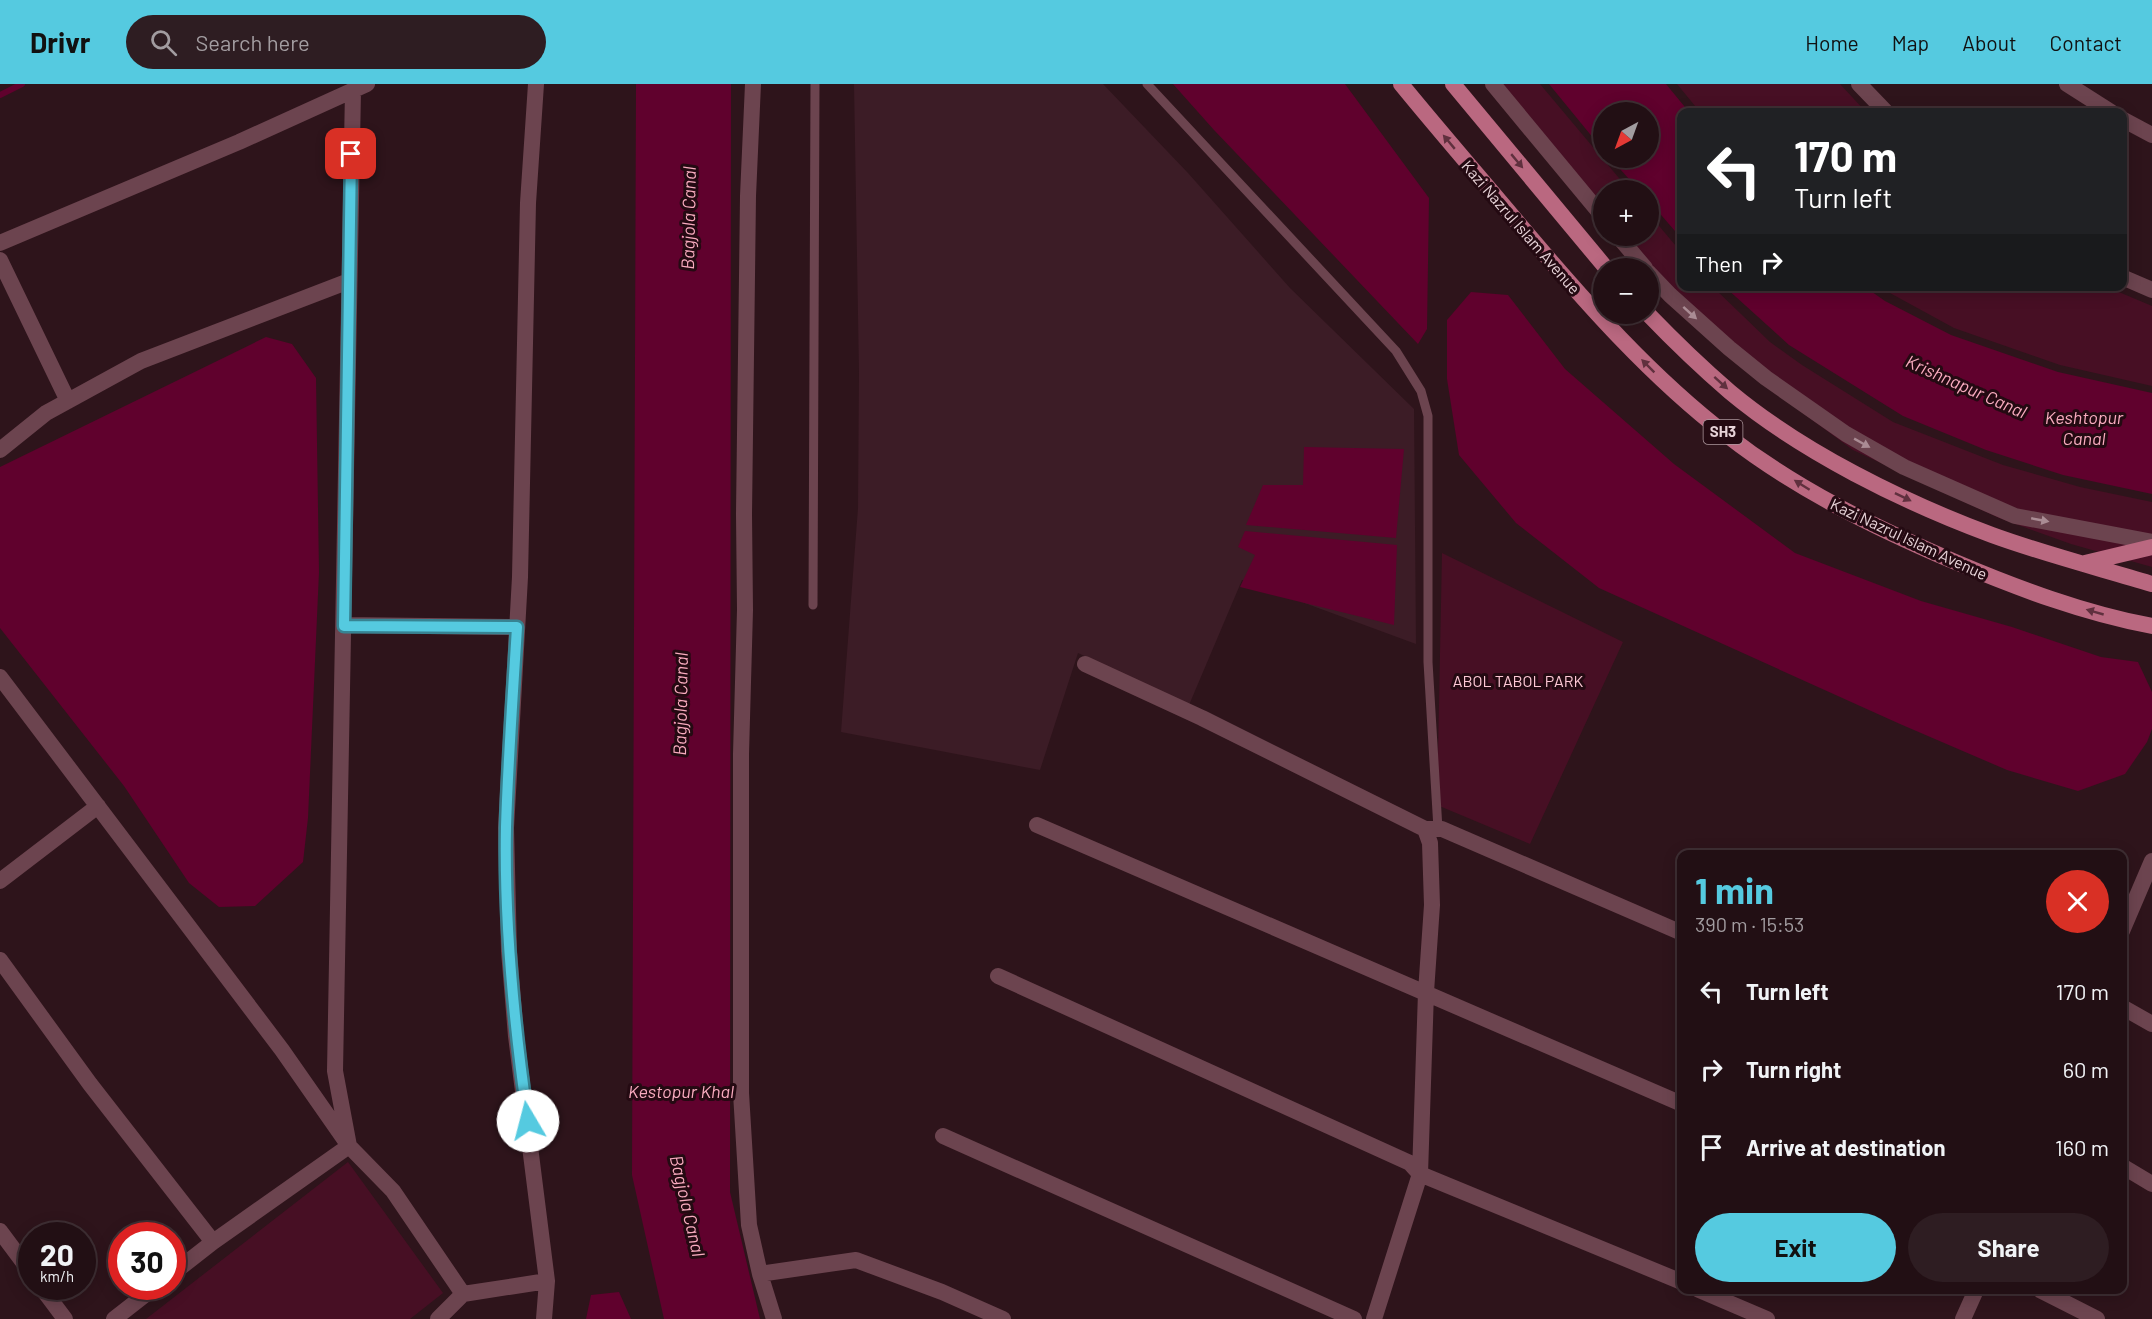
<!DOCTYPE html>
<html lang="en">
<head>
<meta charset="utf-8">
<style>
  body { margin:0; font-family:Barlow,sans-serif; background:#2e1d22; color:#f1f3f6; height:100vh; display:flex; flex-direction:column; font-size:22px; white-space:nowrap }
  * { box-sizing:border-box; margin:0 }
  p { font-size:20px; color:#a29ca0 }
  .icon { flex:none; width:33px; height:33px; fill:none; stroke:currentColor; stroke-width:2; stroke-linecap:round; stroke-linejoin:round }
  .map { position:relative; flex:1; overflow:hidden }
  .sheet { position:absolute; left:1677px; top:766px; width:450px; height:444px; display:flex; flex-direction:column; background:#220f14; border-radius:12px; box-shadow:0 3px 15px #0003,0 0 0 2px #3f2f34 }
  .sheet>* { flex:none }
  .banner { position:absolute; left:1677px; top:24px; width:450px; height:183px; border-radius:12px; box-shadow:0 3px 15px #0003,0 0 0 2px #3f2f34; background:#202124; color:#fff; overflow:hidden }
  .needle { width:39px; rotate:221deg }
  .fabs { position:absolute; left:1593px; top:18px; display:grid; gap:12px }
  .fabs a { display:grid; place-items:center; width:66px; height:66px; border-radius:50%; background:#220f14; box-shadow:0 3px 15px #0003,0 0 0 2px #3f2f34; font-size:30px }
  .speed { position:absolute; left:18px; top:1138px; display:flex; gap:12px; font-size:30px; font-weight:700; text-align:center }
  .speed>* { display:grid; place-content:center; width:78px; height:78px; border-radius:50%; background:#220f14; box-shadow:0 3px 15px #0003,0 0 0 2px #3f2f34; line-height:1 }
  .speed small { font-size:15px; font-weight:400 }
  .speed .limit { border:9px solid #d22; background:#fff; color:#111 }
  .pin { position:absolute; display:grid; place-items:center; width:51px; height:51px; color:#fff; margin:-26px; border-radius:12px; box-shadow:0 3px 9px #0006 }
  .me { position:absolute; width:66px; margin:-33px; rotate:352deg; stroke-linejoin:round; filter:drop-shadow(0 0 4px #0008) }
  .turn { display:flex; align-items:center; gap:21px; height:126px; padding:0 18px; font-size:27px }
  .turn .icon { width:78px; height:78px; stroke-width:2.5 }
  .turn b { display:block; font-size:42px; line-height:51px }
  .then { display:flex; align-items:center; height:57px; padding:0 18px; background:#0003; gap:12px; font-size:22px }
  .round { display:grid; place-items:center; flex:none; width:63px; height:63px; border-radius:32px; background:#2e1d22 }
  .summary { display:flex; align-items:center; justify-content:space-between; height:102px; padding:0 18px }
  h1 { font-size:36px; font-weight:700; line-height:45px; color:#55cae0 }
  .action { display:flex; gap:12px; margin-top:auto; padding:12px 18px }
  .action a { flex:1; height:69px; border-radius:36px; background:#55cae0; color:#111; font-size:24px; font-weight:700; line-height:69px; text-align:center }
  .action a+a { background:#2e1d22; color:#f1f3f6 }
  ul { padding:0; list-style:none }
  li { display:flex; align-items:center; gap:18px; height:78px; padding:0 18px }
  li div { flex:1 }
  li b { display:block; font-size:22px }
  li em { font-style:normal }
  header { display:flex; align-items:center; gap:36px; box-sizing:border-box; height:84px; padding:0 30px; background:#55cae0; color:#111 }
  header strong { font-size:28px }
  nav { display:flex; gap:33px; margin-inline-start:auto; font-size:21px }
  .search { width:420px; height:54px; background:#2e1d22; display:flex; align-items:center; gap:15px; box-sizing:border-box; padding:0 21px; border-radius:33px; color:#a29ca0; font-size:22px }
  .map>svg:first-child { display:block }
  .built { fill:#3c1c26 }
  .green { fill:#470f24 }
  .water { fill:#60012d }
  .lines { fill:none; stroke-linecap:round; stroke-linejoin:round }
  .stream { stroke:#60012d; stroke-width:6 }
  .service { stroke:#6c444f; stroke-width:9 }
  .minor { stroke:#6c444f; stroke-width:16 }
  .tertiary { stroke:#6c444f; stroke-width:16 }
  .primary { stroke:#ba6880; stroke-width:16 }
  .oneway { fill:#60303e }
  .oneway2 { fill:#aa8c94 }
  .route-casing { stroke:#378392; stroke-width:15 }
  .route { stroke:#55cae0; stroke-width:10 }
  .labels { text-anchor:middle; stroke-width:6; stroke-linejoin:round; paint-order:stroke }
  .shield { fill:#240a12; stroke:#ac979d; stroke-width:1.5 }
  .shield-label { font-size:15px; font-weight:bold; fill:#e7d3d8 }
  .street-label { font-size:16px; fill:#e7d3d8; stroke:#240a12 }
  .park-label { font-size:16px; fill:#fdc8d5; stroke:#240a12 }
  .water-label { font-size:18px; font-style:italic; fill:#f9abbf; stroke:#240a12 }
</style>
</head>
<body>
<header>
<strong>Drivr</strong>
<div class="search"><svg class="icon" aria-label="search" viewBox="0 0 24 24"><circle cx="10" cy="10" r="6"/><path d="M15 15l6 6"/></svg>Search here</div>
<nav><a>Home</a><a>Map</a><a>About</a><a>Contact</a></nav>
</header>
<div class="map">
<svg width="2152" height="1235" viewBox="0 0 2152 1235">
  <rect width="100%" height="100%" fill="#2e141b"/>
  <path class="built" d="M854 0H1103L1188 89 1290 204 1414 325 1416 560 1242 496 1189 621 1078 569 1040 686 841 648 858 424 859 288Z"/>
  <path class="green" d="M1485 0H1540L1629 106H1604L1603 141Z
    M1677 0H1840L1866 28H1700Z
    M1649 130 1681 168 1682 202 1713 203 1770 258 1802 281 1893 338 2003 381 2080 403 2152 418V483L2071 460 1999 434 1853 366 1773 307 1613 152H1648Z
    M1879 203H2107L2152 222V302L2060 281 1954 244Z
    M1442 469 1623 558 1530 760 1437 721Z
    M348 1078 443 1209 410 1235H146Z"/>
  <path class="water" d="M636 0H731L730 1108 760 1235H664L632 1091Z
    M1173 0H1345L1429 114 1427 245 1418 260 1214 46Z
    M1549 0H1666L1689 28H1682L1681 154 1649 117 1648 106H1639L1610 74H1648V28H1604L1603 66Z
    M1725 203H1865L1885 217 1951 251 2058 288 2152 309V410L2063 391 1986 366 1903 332 1789 261Z
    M1471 208 1508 211 1565 285 1674 380 1795 469 1921 517 2012 543 2101 573 2138 578 2152 608V645L2147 658 2125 690 2078 707 2007 686 1900 640 1599 504 1516 439 1459 371 1447 295V236Z
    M266 253 292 260 316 294 319 488 308 734 303 778 255 822 219 823 189 799 124 702 0 544V383Z
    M1304 363 1404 365 1396 454 1246 441 1263 401H1303Z
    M1245 447 1397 461 1394 541 1240 503 1255 471 1238 463Z
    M619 1208 631 1235H586L591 1211Z"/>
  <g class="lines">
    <path class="stream" d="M0 11 22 0"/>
    <path class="service" d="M1147 0 1396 267 1421 307 1428 332V578L1438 745
      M813 521 815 0"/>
    <path class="minor" d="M536 0 528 119 520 493 506 744 509 867 516 952 547 1197 544 1235
      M753 0 748 112 744 430 745 526 741 670V1009L749 1141 760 1190 774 1235
      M2067 0 2111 28
      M2122 35 2152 51
      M0 159 239 58 367 0
      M0 176 68 317
      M0 366 46 329 141 277 349 197
      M344 541 517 543
      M1085 580 1202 634 1425 745
      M0 593 282 966 349 1062 393 1107 463 1210
      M1037 741 1682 1020
      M0 797 98 722
      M0 876 90 1000 213 1158
      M998 892 1410 1079 1420 1090 1682 1198
      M2122 923 2152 940
      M943 1052 1354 1235
      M2122 1082 2152 1100
      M0 1147 32 1190
      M172 1190 213 1158 349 1062 335 987 353 6
      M760 1190 856 1176 942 1208 1003 1235
      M41 1203 65 1235
      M1699 1206 1767 1235
      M2040 1206 2097 1235
      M114 1235 155 1203
      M438 1235 463 1210 547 1197
      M1374 1235 1420 1090 1426 908 1432 821 1430 759 1425 745H1442L1682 849"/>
    <path class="tertiary" d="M1493 0 1604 134
      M1859 0 1886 28
      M1618 152 1645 184
      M1648 188 1670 211 1729 264 1766 294 1846 350 1904 383 2015 432 2152 458
      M2122 193 2152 206
      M2122 847 2152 777
      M1963 1235 1976 1206"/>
    <path class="primary" d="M1401 0C1441 49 1483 97 1524 146 1586 219 1651 293 1728 352 1796 405 1874 443 1953 477 2017 504 2083 529 2152 542
      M1453 0 1606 184
      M1648 230C1674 257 1701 283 1730 308 1802 368 1903 418 1992 451 2044 470 2099 484 2152 500
      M2085 479 2152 463"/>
  </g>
  <defs><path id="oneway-solid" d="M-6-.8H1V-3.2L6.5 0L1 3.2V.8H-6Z" transform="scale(1.5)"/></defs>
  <g class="oneway">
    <use href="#oneway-solid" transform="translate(1449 58) rotate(-130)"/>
    <use href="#oneway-solid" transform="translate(1517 77) rotate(50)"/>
    <use href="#oneway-solid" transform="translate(1648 282) rotate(-135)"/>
    <use href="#oneway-solid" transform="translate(1721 299) rotate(42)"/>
    <use href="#oneway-solid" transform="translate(1802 401) rotate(-148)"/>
    <use href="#oneway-solid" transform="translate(1903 413) rotate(26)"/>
    <use href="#oneway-solid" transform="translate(2095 528) rotate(-164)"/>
  </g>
  <g class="oneway2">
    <use href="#oneway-solid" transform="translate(1690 229) rotate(42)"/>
    <use href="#oneway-solid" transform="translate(1862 359) rotate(29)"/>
    <use href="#oneway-solid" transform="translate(2040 436) rotate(11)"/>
  </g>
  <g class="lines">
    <g class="route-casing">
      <path id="route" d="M351 70 344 542 517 543C513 610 508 676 506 743 504 841 514 940 528 1037"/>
    </g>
    <use href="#route" class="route"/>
  </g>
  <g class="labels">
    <rect class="shield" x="1703.5" y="336" width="39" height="24" rx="4.5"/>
    <g class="shield-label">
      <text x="1723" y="353">SH3</text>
    </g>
    <g class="street-label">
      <text transform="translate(1521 143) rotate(49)" y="6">Kazi Nazrul Islam Avenue</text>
      <text transform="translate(1909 455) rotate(25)" y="6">Kazi Nazrul Islam Avenue</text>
    </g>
    <g class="park-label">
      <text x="1518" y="603">ABOL TABOL PARK</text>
    </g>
    <g class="water-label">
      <text transform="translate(689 134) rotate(-89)" y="6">Bagjola Canal</text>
      <text transform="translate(1966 303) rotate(24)" y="6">Krishnapur Canal</text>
      <text x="2084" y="340">Keshtopur<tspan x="2084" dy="21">Canal</tspan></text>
      <text transform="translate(681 620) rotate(-89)" y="6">Bagjola Canal</text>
      <text x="681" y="1014">Kestopur Khal</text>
      <text transform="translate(687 1122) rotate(77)" y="6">Bagjola Canal</text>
    </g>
  </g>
</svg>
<div class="fabs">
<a><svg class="needle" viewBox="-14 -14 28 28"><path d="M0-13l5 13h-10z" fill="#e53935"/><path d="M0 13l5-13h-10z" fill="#a29ca0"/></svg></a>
<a>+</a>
<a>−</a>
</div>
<div class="speed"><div>20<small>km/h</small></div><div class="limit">30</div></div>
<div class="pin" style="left:351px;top:70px;background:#d93025"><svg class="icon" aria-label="arrive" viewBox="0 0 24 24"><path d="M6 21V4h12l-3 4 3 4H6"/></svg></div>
<svg class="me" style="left:528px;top:1037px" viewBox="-20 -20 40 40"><circle r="19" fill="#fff"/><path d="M0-13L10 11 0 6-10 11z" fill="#55cae0"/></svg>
<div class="banner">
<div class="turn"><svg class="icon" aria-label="left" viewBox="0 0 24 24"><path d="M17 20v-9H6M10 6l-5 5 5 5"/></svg><div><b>170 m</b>Turn left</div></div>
<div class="then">Then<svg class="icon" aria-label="right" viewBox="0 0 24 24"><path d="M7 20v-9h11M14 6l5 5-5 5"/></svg></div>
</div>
<section class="sheet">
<div class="summary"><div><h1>1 min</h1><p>390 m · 15:53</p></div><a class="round" style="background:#d93025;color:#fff"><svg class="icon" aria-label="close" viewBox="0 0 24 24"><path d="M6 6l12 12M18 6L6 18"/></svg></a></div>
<ul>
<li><svg class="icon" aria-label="left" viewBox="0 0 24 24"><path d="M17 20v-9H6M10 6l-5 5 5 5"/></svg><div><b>Turn left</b></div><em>170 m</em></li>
<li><svg class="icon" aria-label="right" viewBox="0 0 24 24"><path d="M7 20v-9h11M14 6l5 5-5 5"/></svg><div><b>Turn right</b></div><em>60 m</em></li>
<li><svg class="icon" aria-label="arrive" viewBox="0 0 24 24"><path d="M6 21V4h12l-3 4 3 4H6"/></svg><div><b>Arrive at destination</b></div><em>160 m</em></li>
</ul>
<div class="action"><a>Exit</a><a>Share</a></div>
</section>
</div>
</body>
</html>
